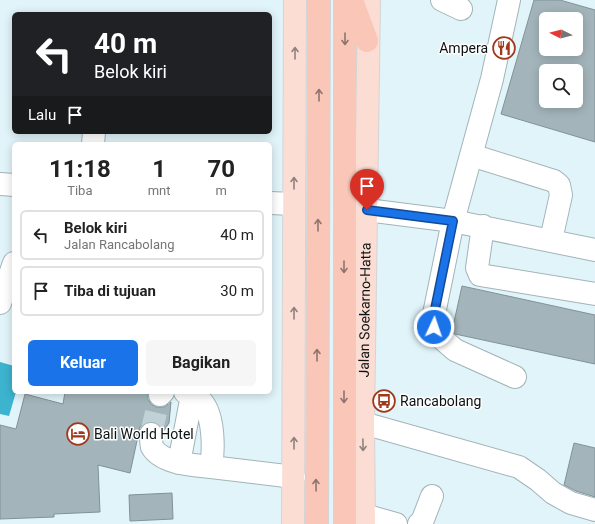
<!DOCTYPE html>
<html lang="id">
<head>
<meta charset="utf-8">
<style>
  body { margin:0; font-family:Roboto,sans-serif; background:#f6f6f6; color:#222; height:100vh; display:flex; flex-direction:column; font-size:15px; white-space:nowrap }
  * { box-sizing:border-box; margin:0 }
  p { font-size:13px; color:#767676 }
  .icon { flex:none; width:22px; height:22px; fill:none; stroke:currentColor; stroke-width:2; stroke-linecap:round; stroke-linejoin:round }
  .map { position:relative; flex:1; overflow:hidden }
  .sheet { position:absolute; left:12px; top:142px; width:260px; height:252px; display:flex; flex-direction:column; background:#fff; border-radius:6px; box-shadow:0 2px 10px #0003 }
  .sheet>* { flex:none }
  .top-card { position:absolute; left:12px; top:12px; width:260px; height:122px; border-radius:6px; box-shadow:0 2px 10px #0003; background:#202124; color:#fff; overflow:hidden }
  .needle { width:26px; rotate:276deg }
  .controls { position:absolute; left:539px; top:12px; display:grid; gap:8px }
  .controls a { display:grid; place-items:center; width:44px; height:44px; border-radius:6px; background:#fff; box-shadow:0 2px 10px #0003; font-size:20px }
  .pin { position:absolute; display:grid; place-items:center; width:34px; height:34px; color:#fff; margin:-41px -17px; border-radius:50% 50% 50% 0; rotate:-45deg; box-shadow:0 0 4px #0007 }
  .pin .icon { rotate:45deg }
  .me { position:absolute; width:44px; margin:-22px; rotate:3deg; stroke-linejoin:round; filter:drop-shadow(0 0 3px #0008) }
  .turn { display:flex; align-items:center; gap:14px; height:84px; padding:0 16px; font-size:18px }
  .turn .icon { width:52px; height:52px; stroke-width:2.5 }
  .turn b { display:block; font-size:28px; line-height:34px }
  .then { display:flex; align-items:center; height:38px; padding:0 16px; background:#0003; gap:8px; font-size:15px }
  .eta { display:flex; justify-content:space-evenly; align-items:center; height:68px; text-align:center }
  .eta b { font-size:24px; font-weight:700; line-height:28px }
  .button { display:flex; gap:8px; margin-top:auto; padding:8px 16px }
  .button a { flex:1; height:46px; border-radius:6px; background:#1a73e8; color:#fff; font-size:16px; font-weight:700; line-height:46px; text-align:center }
  .button a+a { background:#f6f6f6; color:#222 }
  ul { padding:0; list-style:none }
  li { display:flex; align-items:center; gap:12px; height:50px; margin:0 8px 6px; padding:0 8px; border:2px solid #e0e0e0; border-radius:6px }
  li div { flex:1 }
  li b { display:block; font-size:15px }
  li em { font-style:normal }
  .map>svg:first-child { display:block }
  .water { fill:#3cb3cf }
  .building { fill:#a3b5bb; stroke:#809297; fill-rule:evenodd }
  .lines { fill:none; stroke-linecap:round; stroke-linejoin:round }
  .minor-tunnel { stroke:#c1d2d7; stroke-width:22; stroke-dasharray:22 11; stroke-linecap:butt }
  .minor-casing { stroke:#a2b4b9; stroke-width:24 }
  .major-casing { stroke:#d3d4d5; stroke-width:24 }
  .highway-casing { stroke:#d3d4d5; stroke-width:24 }
  .minor { stroke:#fff; stroke-width:22 }
  .major { stroke:#fbddd4; stroke-width:22 }
  .highway { stroke:#f9c6b8; stroke-width:22 }
  .oneway { stroke:#8e756e }
  .oneway2 { stroke:#8f827d }
  .route-casing { stroke:#114b97; stroke-width:10 }
  .route { stroke:#1a73e8; stroke-width:7 }
  .labels { text-anchor:middle; stroke-width:3; stroke-linejoin:round; paint-order:stroke }
  .poi-label { font-size:14px; fill:#0b1213; stroke:#fdfdfd; text-anchor:start }
  .street-label { font-size:14px; fill:#0b1213; stroke:#fdfdfd }
</style>
</head>
<body>
<div class="map">
<svg width="595" height="524" viewBox="0 0 595 524">
  <rect width="100%" height="100%" fill="#e1f4fa"/>
  <path class="water" d="M0 362 14 366V392H16L9 416 0 414Z"/>
  <path class="building" d="M534 0H560L595 10V142L501 114ZM546 19H576V49H546ZM546 71H576V101H546Z
    M462 286 595 315V364L455 334 452 331Z
    M65 392H148V399L151 404 156 407H164L171 402 169 423 163 432 158 423 151 422 145 423 140 427 130 473 98 465 100 512 54 514V517L0 519V425L16 429 25 394 63 404Z
    M574 443 595 448V497L576 491 564 485Z
    M172 493 173 519 130 521 129 495Z"/>
  <g class="lines">
    <path class="minor-tunnel" d="M151 434 160 395"/>
    <g class="minor-casing">
      <path id="minor" d="M442 0 461 9
        M509 0 492 79 453 221 433 319 439 336 455 350 515 377
        M93 144 94 132
        M471 155 554 181 559 185 561 195 551 240
        M0 184 14 185
        M270 203 294 204
        M367 210 453 221 595 250
        M483 226 477 268 480 275 595 294
        M0 303 14 263
        M160 395 163 392
        M363 423 519 467 538 480 553 493 571 503 595 510
        M151 434C151 438 151 443 152 447 162 464 194 465 211 467 214 449 214 416 202 402 198 397 191 394 185 392
        M179 463 192 395
        M211 467 294 477
        M364 515 396 524
        M419 524 422 522 432 496"/>
    </g>
    <g class="major-casing">
      <g id="major">
        <path d="M293 524 295 0"/>
        <path id="s1" d="M364 524 363 423 369 0"/>
      </g>
    </g>
    <g class="highway-casing">
      <path id="highway" d="M352 0 367 41
        M317 524 319 0
        M345 524V0"/>
    </g>
    <use href="#minor" class="minor"/>
    <use href="#major" class="major"/>
    <use href="#highway" class="highway"/>
  </g>
  <defs><path id="oneway-shaft" d="M-6 0H5M1.5-3L5.5 0L1.5 3" fill="none" stroke-width="1.6" stroke-linecap="round" stroke-linejoin="round"/></defs>
  <g class="oneway">
    <use href="#oneway-shaft" transform="translate(345 39) rotate(90)"/>
    <use href="#oneway-shaft" transform="translate(319 95) rotate(-90)"/>
    <use href="#oneway-shaft" transform="translate(318 225) rotate(-90)"/>
    <use href="#oneway-shaft" transform="translate(344 267) rotate(90)"/>
    <use href="#oneway-shaft" transform="translate(317 355) rotate(-90)"/>
    <use href="#oneway-shaft" transform="translate(344 397) rotate(90)"/>
    <use href="#oneway-shaft" transform="translate(316 485) rotate(-91)"/>
  </g>
  <g class="oneway2">
    <use href="#oneway-shaft" transform="translate(295 53) rotate(-90)"/>
    <use href="#oneway-shaft" transform="translate(294 183) rotate(-90)"/>
    <use href="#oneway-shaft" transform="translate(294 313) rotate(-90)"/>
    <use href="#oneway-shaft" transform="translate(294 443) rotate(-90)"/>
    <use href="#oneway-shaft" transform="translate(363 445) rotate(89)"/>
  </g>
  <g class="lines">
    <g class="route-casing">
      <path id="route" d="M367 210 453 221 433 319 434 327"/>
    </g>
    <use href="#route" class="route"/>
  </g>
  <defs>
    <g id="restaurant-ring" transform="scale(1.15)"><circle r="9.5" fill="#fdfdfd" stroke="#a0381b" stroke-width="1.5"/><path d="M-5-6h1v4h1v-4h1v4h1v-4h1v5L-1.5 .5V6h-2V.5L-5-1ZM5-6V6H3V1.5H1.5Q1.5-4 5-6Z" fill="#a0381b"/></g>
    <g id="bus-ring" transform="scale(1.15)"><circle r="9.5" fill="#fdfdfd" stroke="#a0381b" stroke-width="1.5"/><path d="M-5-6H5V4H4V6H2V4H-2V6H-4V4H-5ZM-3.5-4V0h7V-4ZM-3.5 1.2v1.5H-2V1.2ZM2 1.2v1.5H3.5V1.2Z" fill="#a0381b"/></g>
    <g id="hotel-ring" transform="scale(1.15)"><circle r="9.5" fill="#fdfdfd" stroke="#a0381b" stroke-width="1.5"/><path d="M-6-4.5h1.5V1H6V5H4.5V3h-9V5H-6ZM-4 0a1.8 1.8 0 1 1 3.6 0ZM.5 0V-2.5h3Q6-2.5 6 0Z" fill="#a0381b"/></g>
  </defs>
  <g fill-rule="evenodd">
    <use href="#restaurant-ring" x="504" y="48"/>
    <use href="#bus-ring" x="384" y="401"/>
    <use href="#hotel-ring" x="78" y="434"/>
  </g>
  <g class="labels">
    <g class="poi-label">
      <text x="488" y="53" text-anchor="end">Ampera</text>
      <text x="400" y="406">Rancabolang</text>
      <text x="94" y="439">Bali World Hotel</text>
    </g>
    <g class="street-label">
      <text dy="5" stroke="none"><textPath href="#s1" startOffset="214">Jalan Soekarno-Hatta</textPath></text>
    </g>
  </g>
</svg>
<div class="controls">
<a><svg class="needle" viewBox="-14 -14 28 28"><path d="M0-13l5 13h-10z" fill="#e53935"/><path d="M0 13l5-13h-10z" fill="#767676"/></svg></a>
<a><svg class="icon" aria-label="search" viewBox="0 0 24 24"><circle cx="10" cy="10" r="6"/><path d="M15 15l6 6"/></svg></a>
</div>
<div class="pin" style="left:367px;top:210px;background:#d93025"><svg class="icon" aria-label="arrive" viewBox="0 0 24 24"><path d="M6 21V4h12l-3 4 3 4H6"/></svg></div>
<svg class="me" style="left:434px;top:327px" viewBox="-20 -20 40 40"><circle r="17" fill="#1a73e8" stroke="#fff" stroke-width="3"/><path d="M0-11L8 9 0 5-8 9z" fill="#fff"/></svg>
<div class="top-card">
<div class="turn"><svg class="icon" aria-label="left" viewBox="0 0 24 24"><path d="M17 20v-9H6M10 6l-5 5 5 5"/></svg><div><b>40 m</b>Belok kiri</div></div>
<div class="then">Lalu<svg class="icon" aria-label="arrive" viewBox="0 0 24 24"><path d="M6 21V4h12l-3 4 3 4H6"/></svg></div>
</div>
<section class="sheet">
<div class="eta">
<div><b>11:18</b><p>Tiba</p></div>
<div><b>1</b><p>mnt</p></div>
<div><b>70</b><p>m</p></div>
</div>
<ul>
<li><svg class="icon" aria-label="left" viewBox="0 0 24 24"><path d="M17 20v-9H6M10 6l-5 5 5 5"/></svg><div><b>Belok kiri</b><p>Jalan Rancabolang</p></div><em>40 m</em></li>
<li><svg class="icon" aria-label="arrive" viewBox="0 0 24 24"><path d="M6 21V4h12l-3 4 3 4H6"/></svg><div><b>Tiba di tujuan</b></div><em>30 m</em></li>
</ul>
<div class="button"><a>Keluar</a><a>Bagikan</a></div>
</section>
</div>
</body>
</html>
